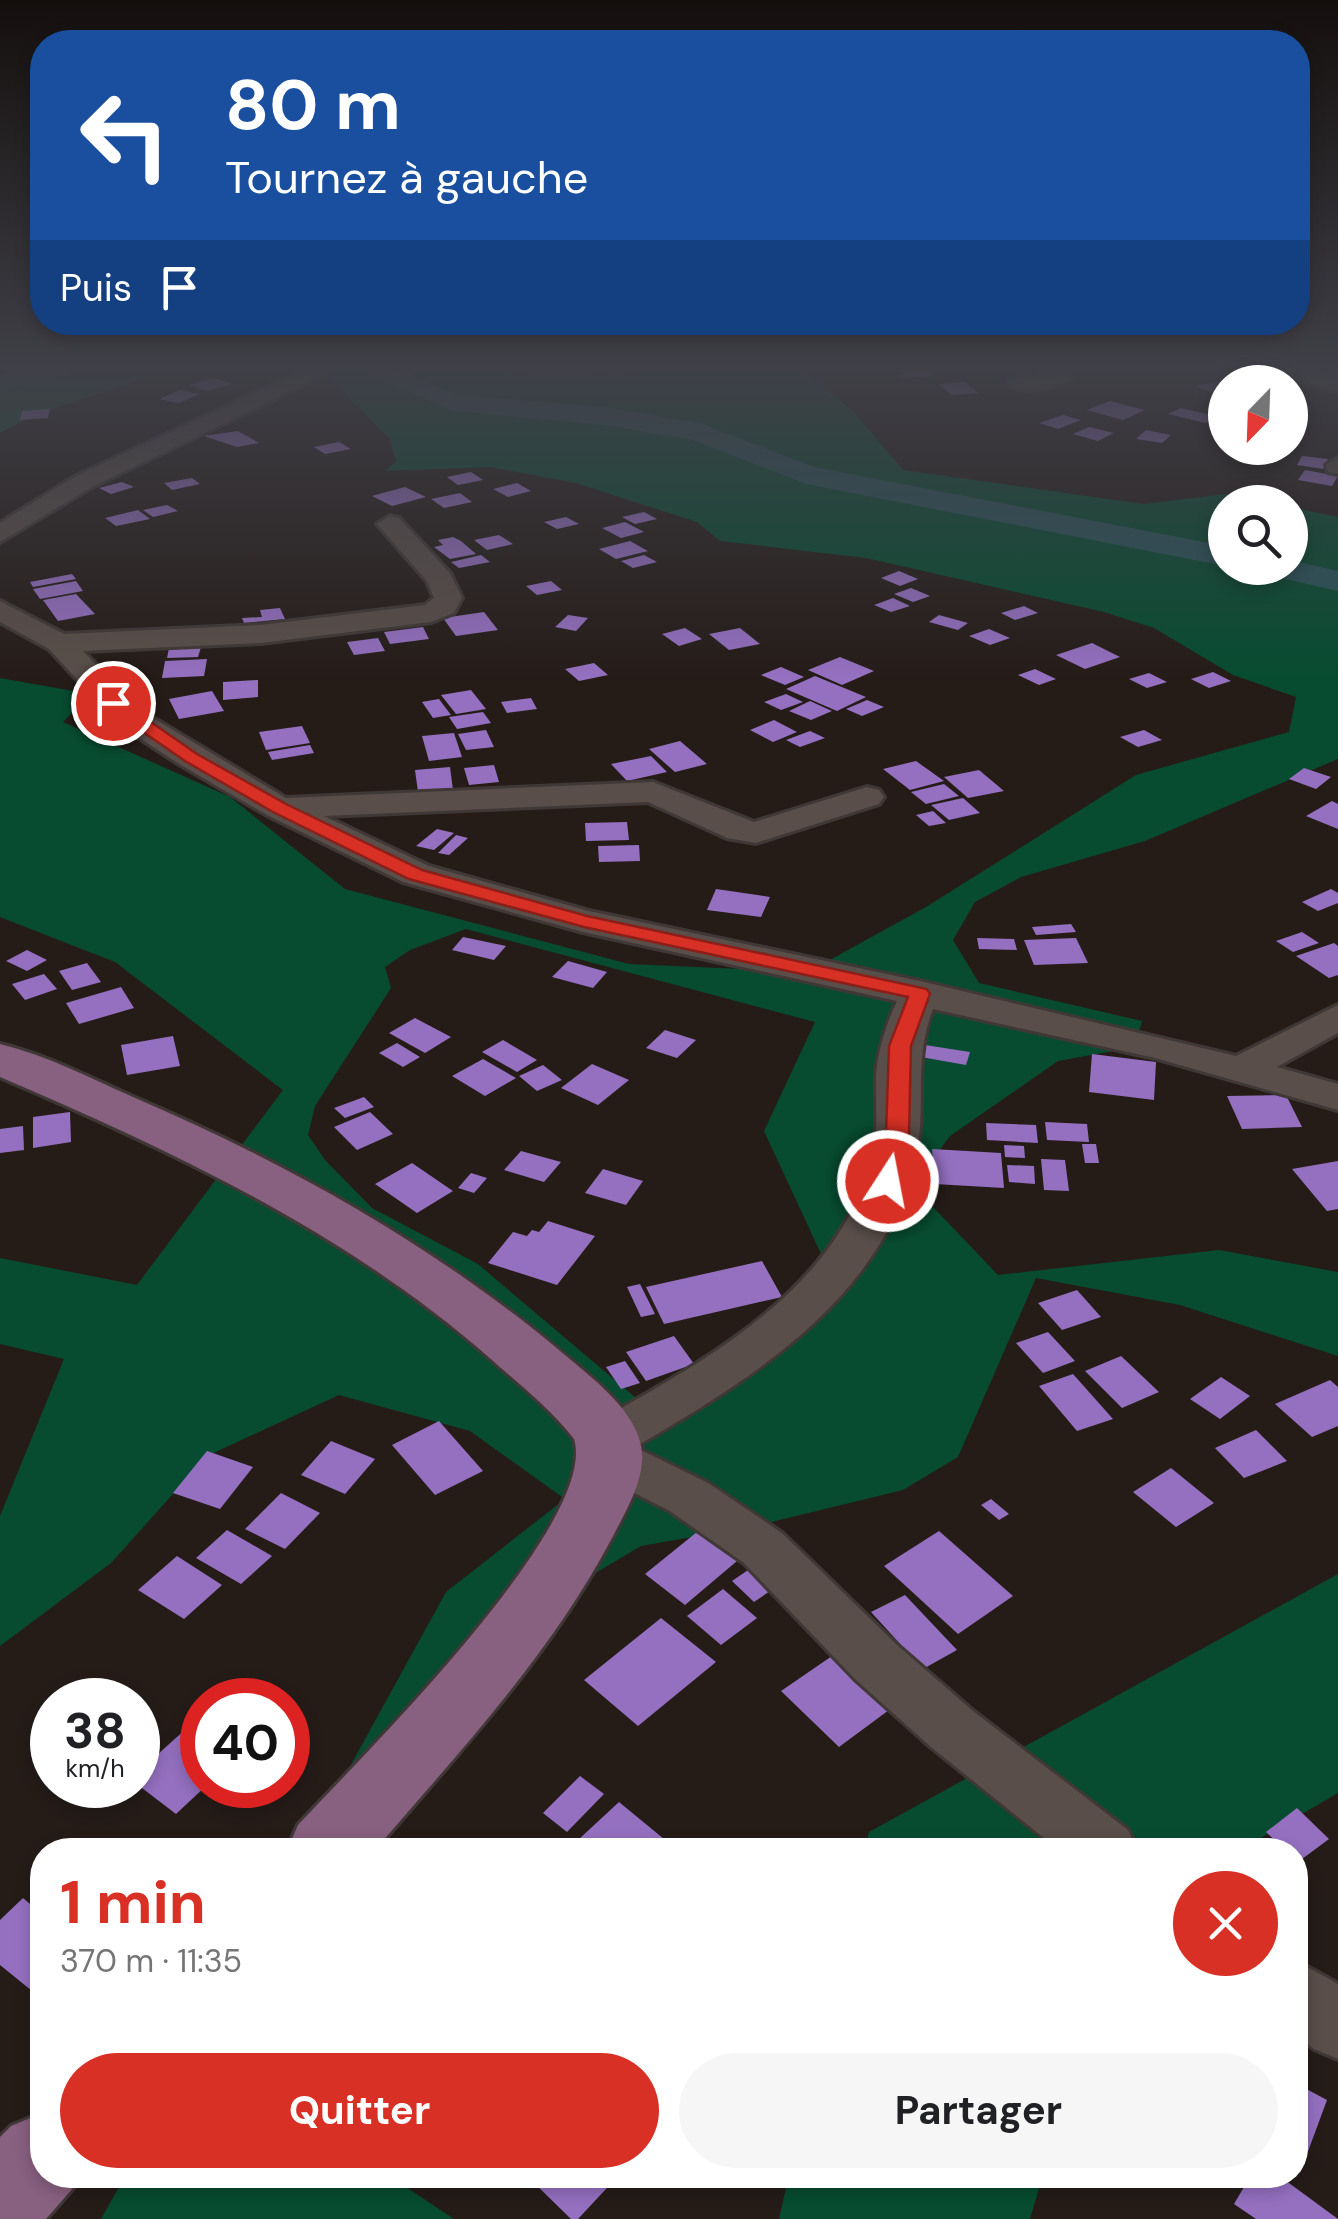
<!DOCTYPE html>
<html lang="fr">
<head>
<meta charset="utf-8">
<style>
  body { margin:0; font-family:"DM Sans",sans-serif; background:#f6f6f6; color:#202124; height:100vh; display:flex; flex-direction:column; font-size:38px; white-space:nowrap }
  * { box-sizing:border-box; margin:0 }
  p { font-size:32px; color:#757577 }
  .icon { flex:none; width:55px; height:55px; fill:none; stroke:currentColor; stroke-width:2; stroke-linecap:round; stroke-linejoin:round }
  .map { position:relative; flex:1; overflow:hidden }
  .panel { position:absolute; left:30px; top:1838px; width:1278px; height:350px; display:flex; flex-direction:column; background:#fff; border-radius:40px; box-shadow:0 5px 15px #0003 }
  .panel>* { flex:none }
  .hud { position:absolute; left:30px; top:30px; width:1280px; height:305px; border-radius:40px; box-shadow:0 5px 15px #0003; background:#1a4fa0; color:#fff; overflow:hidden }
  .needle { width:65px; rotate:203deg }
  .buttons { position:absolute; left:1208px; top:365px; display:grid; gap:20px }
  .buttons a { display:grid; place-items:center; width:100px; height:100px; border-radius:50%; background:#fff; box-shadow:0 5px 15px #0003; font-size:50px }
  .speed { position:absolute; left:30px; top:1678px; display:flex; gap:20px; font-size:50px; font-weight:700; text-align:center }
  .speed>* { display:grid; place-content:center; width:130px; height:130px; border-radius:50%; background:#fff; box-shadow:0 5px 15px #0003; line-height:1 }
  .speed small { font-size:25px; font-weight:400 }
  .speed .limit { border:15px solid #d22; background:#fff; color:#111 }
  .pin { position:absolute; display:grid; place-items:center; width:85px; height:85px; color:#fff; margin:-42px; border:5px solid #fff; border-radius:50%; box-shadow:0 2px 10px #0007 }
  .me { position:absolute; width:110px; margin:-55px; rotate:11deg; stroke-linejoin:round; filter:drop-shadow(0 0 8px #0008) }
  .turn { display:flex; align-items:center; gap:35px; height:210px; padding:0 30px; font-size:45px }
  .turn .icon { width:130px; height:130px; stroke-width:2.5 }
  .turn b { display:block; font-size:70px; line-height:85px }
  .then { display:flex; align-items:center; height:95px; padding:0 30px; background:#0003; gap:20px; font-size:38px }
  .round { display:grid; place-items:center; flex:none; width:105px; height:105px; border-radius:52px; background:#f6f6f6 }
  .head { display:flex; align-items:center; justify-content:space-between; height:170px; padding:0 30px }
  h1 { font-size:60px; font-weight:700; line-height:75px; color:#d93025 }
  .cta { display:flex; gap:20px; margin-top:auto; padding:20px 30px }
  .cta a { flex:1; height:115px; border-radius:60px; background:#d93025; color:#fff; font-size:40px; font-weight:700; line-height:115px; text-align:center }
  .cta a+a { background:#f6f6f6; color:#202124 }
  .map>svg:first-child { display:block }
  .green { fill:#074c31; fill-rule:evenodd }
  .forest { fill:#165036 }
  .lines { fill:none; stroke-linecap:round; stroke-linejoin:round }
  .river { fill:#29555a; fill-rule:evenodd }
  .building { fill:#9570c1 }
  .minor-casing { stroke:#403836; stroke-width:6 }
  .major-casing { stroke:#403836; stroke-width:6 }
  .minor { fill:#594e49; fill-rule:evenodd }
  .major { fill:#886080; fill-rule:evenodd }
  .route { fill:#d93025; stroke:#8d1f18; stroke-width:2.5 }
</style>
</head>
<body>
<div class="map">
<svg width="1338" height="2219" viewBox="0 0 1338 2219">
  <rect width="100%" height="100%" fill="#251c18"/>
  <path class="green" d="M319 368H496L608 374 642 368H801L855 413 903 470 1144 504 1225 494 1267 502H1225V568H1290V507L1338 517V759L1145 841 1021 877 975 902 953 940 979 983 1142 1021 1135 1047 1058 1061 950 1136 913 1186 998 1275 1219 1250 1338 1272V1356L1180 1305 1036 1278 958 1457 903 1490 755 1526 641 1546 508 1625 380 1850H304L446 1592 565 1499 470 1431 339 1395 207 1456 111 1563 0 1646V1516L64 1359 0 1344V1258L137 1285 283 1090 115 962 0 917V678L90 694 63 722 230 797 345 889 629 964 808 972 926 907 1136 775 1289 732 1296 697 1233 675 1154 628 1104 612 866 558 720 541 697 522 576 483 490 467 385 471 396 461 390 439ZM466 929 815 1022 764 1131 829 1271 687 1400 636 1398 478 1264 372 1208 325 1160 308 1135 315 1106 391 988 385 967 410 950Z
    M1338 1574V1793L1240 1850H865L869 1832Z
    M126 2175H388L454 2219H101Z
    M789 2175H1043L1030 2219H779Z"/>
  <path class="forest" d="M43 368H160L159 373 30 417 0 433V388Z"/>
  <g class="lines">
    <path class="river" d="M25 368H71L67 374 0 391V375Z
      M356 368H393L458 395 604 407 700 423 814 467 1225 546V566L806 484 693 440 604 425 453 411Z
      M1290 560 1338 571V591L1268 575 1263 568H1290Z"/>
  </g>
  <path class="building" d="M899 368H925L934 376 903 378 899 375 905 374Z
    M1260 372 1281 380 1257 382 1240 376Z
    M215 378 232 384 206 391 189 385Z
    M1222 381 1225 392 1215 394 1196 386Z
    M965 382 978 393 952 395 939 384Z
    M180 390 200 394 179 403 159 399Z
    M1110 401 1145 410 1123 420 1087 410Z
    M1181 408 1219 417 1206 423 1168 414Z
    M50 409 48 418 20 420 22 411Z
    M1063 415 1081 420 1058 429 1039 423Z
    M1089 427 1114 433 1098 441 1073 434Z
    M1146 430 1171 435 1162 443 1136 439Z
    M238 431 259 443 237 447 204 436Z
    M339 442 351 449 325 454 314 447Z
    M1302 456 1328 459 1323 469 1297 465Z
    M1305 470 1338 476 1332 486 1298 480Z
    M471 472 483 480 458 485 447 477Z
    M192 478 200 484 172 490 164 483Z
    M122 482 134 487 111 494 99 488Z
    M517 483 531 491 508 497 493 489Z
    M405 487 426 497 392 506 372 496Z
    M460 493 472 502 444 508 431 499Z
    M167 505 178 511 153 517 143 510Z
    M138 510 150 519 116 526 105 518Z
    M644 512 657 519 635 524 622 517Z
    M566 517 579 524 557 529 544 522Z
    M625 522 644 532 621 538 602 528Z
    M499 535 513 544 487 550 474 540Z
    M453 537 461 541 476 554 450 559 434 547 443 545 438 540Z
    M630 541 648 551 616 559 599 549Z
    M481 555 490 562 459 568 451 562Z
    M644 555 657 562 633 568 621 561Z
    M899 571 918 579 900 586 881 578Z
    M72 574 76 579 33 587 30 582Z
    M76 581 83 591 40 599 33 589Z
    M551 581 562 590 537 595 526 586Z
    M911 588 930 596 913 602 894 594Z
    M76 594 95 614 58 621 43 600Z
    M893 598 910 606 891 612 874 605Z
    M1024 606 1038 613 1015 620 1001 613Z
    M280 608 285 619 244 623 242 618 262 617 260 610Z
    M484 612 498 630 456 636 443 618Z
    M568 615 588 618 576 631 555 627Z
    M939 615 968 623 958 630 929 622Z
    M423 627 429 639 390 644 384 632Z
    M685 628 702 639 679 646 662 634Z
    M740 628 760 644 729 650 709 634Z
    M989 629 1010 638 990 645 969 636Z
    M378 638 385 651 354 655 347 642Z
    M1092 643 1120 657 1085 669 1056 655Z
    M201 647 198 657 167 658 169 648Z
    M840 657 874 671 842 685 808 670Z
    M207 659 204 676 162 678 165 661Z
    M594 663 608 675 579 681 565 669Z
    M781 667 804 677 785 685 761 675Z
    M1035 669 1056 679 1039 685 1018 675Z
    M1213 672 1231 681 1209 688 1191 679Z
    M1149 673 1167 682 1147 688 1129 679Z
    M815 676 866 697 837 711 786 689Z
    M258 680V697L223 700V682Z
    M471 690 486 709 456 714 441 695Z
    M212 691 224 711 179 719 169 699Z
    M786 694 803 702 781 710 764 702Z
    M531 698 537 709 507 713 501 702Z
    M439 699 451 715 433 718 422 702Z
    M867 700 884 707 862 716 846 709Z
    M810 701 832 711 811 720 789 711Z
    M483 712 491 723 457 729 449 717Z
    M774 720 797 732 773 742 750 730Z
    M302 726 310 743 266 750 259 732Z
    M486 730 494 747 466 750 458 734Z
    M1144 730 1162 740 1138 747 1120 737Z
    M810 731 825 738 800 747 786 740Z
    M454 733 462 757 429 761 422 736Z
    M680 741 707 764 675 772 649 749Z
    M310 745 314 753 272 760 268 752Z
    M651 756 667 772 627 781 611 764Z
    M916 761 944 781 910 790 883 769Z
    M494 765 499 782 469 785 464 768Z
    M450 767 453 790 418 792 415 770Z
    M1304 768 1331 777 1316 789 1289 779Z
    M979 770 1004 791 968 798 944 777Z
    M944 784 959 796 926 804 911 792Z
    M963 798 980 813 949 820 931 805Z
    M1332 801 1338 804V829L1306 816Z
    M933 811 946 823 929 826 916 815Z
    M627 822 629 840 586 841 585 823Z
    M437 829 454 833 434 850 416 846Z
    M456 835 468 838 449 855 438 853Z
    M639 845 640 861 599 862 598 846Z
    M716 889 770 897 761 917 707 910Z
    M1331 889 1338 893V903L1318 911 1302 902Z
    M1071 924 1076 932 1036 935 1032 927Z
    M1302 932 1319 943 1293 952 1276 941Z
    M463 937 506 946 494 960 452 950Z
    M977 938 1014 939 1017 950 979 949Z
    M1076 938 1088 963 1034 965 1024 940Z
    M1334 943 1338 946V975L1329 978 1296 956Z
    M27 950 47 960 27 971 6 961Z
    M568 961 607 972 593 988 552 977Z
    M87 963 101 982 72 990 59 971Z
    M44 974 57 989 25 1000 12 984Z
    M121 987 134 1008 79 1024 66 1003Z
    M415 1018 451 1037 425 1053 389 1033Z
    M665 1030 696 1040 677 1058 646 1048Z
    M173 1036 180 1066 127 1075 121 1045Z
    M503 1040 537 1060 517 1072 482 1052Z
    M397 1043 420 1057 403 1067 379 1053Z
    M925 1045 970 1052 966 1065 921 1057Z
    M1092 1054 1156 1062 1154 1100 1089 1092Z
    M483 1059 516 1078 485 1096 452 1076Z
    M592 1064 629 1080 598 1105 561 1088Z
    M543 1065 562 1080 537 1091 519 1076Z
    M1286 1095 1302 1127 1242 1129 1227 1096Z
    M364 1097 374 1107 345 1118 334 1108Z
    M70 1112 71 1142 33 1148V1117Z
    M370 1112 393 1134 357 1150 334 1127Z
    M1045 1122 1087 1124 1089 1142 1047 1140Z
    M986 1123 1036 1125 1038 1143 987 1140Z
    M23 1126 24 1150 0 1153V1129Z
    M1082 1144H1096L1099 1163H1085Z
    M1004 1145 1024 1146 1025 1158 1005 1157Z
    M932 1149 1001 1153 1004 1188 935 1184Z
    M521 1151 561 1162 544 1182 504 1170Z
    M1041 1159 1065 1160 1069 1191 1044 1190Z
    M1338 1161V1209L1327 1211 1292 1169Z
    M412 1163 453 1191 417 1213 375 1184Z
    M1007 1165 1034 1166 1035 1184 1009 1182Z
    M603 1169 643 1181 626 1205 585 1193Z
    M471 1173 487 1178 474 1193 458 1188Z
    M548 1221 595 1236 557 1285 488 1263 513 1232 527 1236 532 1230 539 1232Z
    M762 1261 782 1297 664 1324 646 1287Z
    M640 1284 655 1314 641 1317 627 1287Z
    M1077 1290 1101 1317 1062 1330 1038 1303Z
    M1048 1332 1075 1361 1043 1373 1016 1343Z
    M674 1336 694 1364 646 1381 626 1352Z
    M1121 1356 1159 1392 1122 1408 1085 1371Z
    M625 1361 640 1383 621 1389 606 1367Z
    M1073 1374 1113 1419 1077 1431 1039 1386Z
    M1221 1377 1250 1396 1220 1419 1190 1399Z
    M1330 1380 1338 1387V1426L1312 1437 1275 1404Z
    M439 1421 483 1471 435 1495 392 1445Z
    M1256 1430 1287 1461 1244 1478 1215 1448Z
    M331 1441 375 1459 345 1494 301 1475Z
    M207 1451 253 1467 220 1509 173 1493Z
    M1171 1468 1214 1503 1176 1527 1133 1492Z
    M281 1493 320 1513 285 1549 245 1529Z
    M991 1499 1009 1514 999 1520 981 1505Z
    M227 1530 272 1556 241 1584 196 1558Z
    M939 1531 1013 1596 958 1634 884 1566Z
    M697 1532 737 1561 685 1605 645 1574Z
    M177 1556 222 1585 184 1619 138 1590Z
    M751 1568 773 1589 754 1602 732 1581Z
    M723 1589 757 1618 721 1645 687 1616Z
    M905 1595 957 1650 923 1669 871 1612Z
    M661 1618 716 1662 638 1726 584 1680Z
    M832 1656 889 1710 839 1747 781 1691Z
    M197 1719 202 1723V1785H207L176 1814 138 1785V1772Z
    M580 1776 604 1794 567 1832 543 1813Z
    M619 1802 664 1839 653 1850H591L578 1840Z
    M1297 1808 1329 1839 1298 1862 1295 1850H1285L1266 1832Z
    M23 1898 42 1914V1999L0 1965V1920Z
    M1295 2083 1327 2100 1300 2173 1295 2170Z
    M526 2175H619L578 2219H571Z
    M1251 2175H1278L1338 2219H1256L1234 2204Z"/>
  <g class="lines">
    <g class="minor-casing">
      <path id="minor" d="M309 368H338L92 487 0 542V523L74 477Z
        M1040 368H1064L1072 378C1059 389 1020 395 1007 384L1010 379 1044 374Z
        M1257 368H1296L1338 378V392Z
        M1338 458V474L1328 472 1326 465Z
        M390 516 399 518 450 573 462 598 454 613 431 622 261 643 83 651 140 710 286 798 653 782 754 822 867 787 879 790 884 797 879 804 756 843 727 838 648 802 324 816 429 866 589 911 920 981 1236 1056 1338 1005V1033L1277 1067 1338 1084V1110L1155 1058 933 1009C912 1063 928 1108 915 1160 880 1301 752 1378 635 1447L708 1483 782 1533 897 1645 973 1711 1128 1830 1138 1850H1059L931 1747 855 1679 744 1563 670 1511 593 1472 585 1458 589 1451 582 1439 590 1426C702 1362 836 1293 872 1159 879 1132 875 1103 876 1075 878 1049 886 1025 897 1001L583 932 403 882 267 815 179 764 118 724 49 649 0 622V601L64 634 261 625 425 605 434 598 427 581 377 524Z
        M1295 1960 1338 1984V2059L1314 2049 1295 2034Z"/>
    </g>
    <g class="major-casing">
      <path id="major" d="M0 1044C46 1055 90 1078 133 1097 287 1163 430 1243 559 1350 589 1376 647 1416 642 1462 640 1488 624 1515 612 1538 551 1654 460 1751 375 1850H287L298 1825C358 1760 600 1523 574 1439 551 1409 520 1385 492 1360 348 1233 175 1152 0 1077Z
        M42 2113V2175H79L73 2188 46 2219H0V2137L11 2126Z"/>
    </g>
    <use href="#minor" class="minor"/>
    <use href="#major" class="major"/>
  </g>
  <linearGradient id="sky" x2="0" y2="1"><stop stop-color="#140f0d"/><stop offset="0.54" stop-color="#404048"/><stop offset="1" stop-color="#404048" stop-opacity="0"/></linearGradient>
  <rect width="1338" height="679" fill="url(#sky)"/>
  <path class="route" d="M107 700H119L197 754 286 804 422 870 587 916 927 989 930 994 911 1046 909 1134 900 1181 888 1189 876 1181 886 1134 889 1046 908 997 584 927 409 879 273 812 185 761 107 707Z"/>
</svg>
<div class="buttons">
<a><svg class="needle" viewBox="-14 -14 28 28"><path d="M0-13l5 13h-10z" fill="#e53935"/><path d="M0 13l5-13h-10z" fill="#757577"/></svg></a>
<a><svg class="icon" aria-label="search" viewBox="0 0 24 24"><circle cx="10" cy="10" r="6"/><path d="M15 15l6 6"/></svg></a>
</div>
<div class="speed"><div>38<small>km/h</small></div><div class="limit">40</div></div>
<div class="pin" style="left:113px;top:703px;background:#d93025"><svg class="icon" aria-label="arrive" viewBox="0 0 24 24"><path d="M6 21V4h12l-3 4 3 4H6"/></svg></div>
<svg class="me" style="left:888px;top:1181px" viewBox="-20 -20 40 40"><circle r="17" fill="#d93025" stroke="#fff" stroke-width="3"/><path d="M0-11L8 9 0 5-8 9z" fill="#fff"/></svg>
<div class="hud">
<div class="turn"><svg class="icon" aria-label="left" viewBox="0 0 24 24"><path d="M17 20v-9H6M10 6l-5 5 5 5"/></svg><div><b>80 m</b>Tournez à gauche</div></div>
<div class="then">Puis<svg class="icon" aria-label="arrive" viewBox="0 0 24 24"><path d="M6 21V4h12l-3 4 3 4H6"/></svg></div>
</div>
<section class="panel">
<div class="head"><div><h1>1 min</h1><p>370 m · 11:35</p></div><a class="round" style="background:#d93025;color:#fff"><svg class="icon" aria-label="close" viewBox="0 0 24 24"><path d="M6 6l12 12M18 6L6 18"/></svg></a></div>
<div class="cta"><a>Quitter</a><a>Partager</a></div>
</section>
</div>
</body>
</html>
